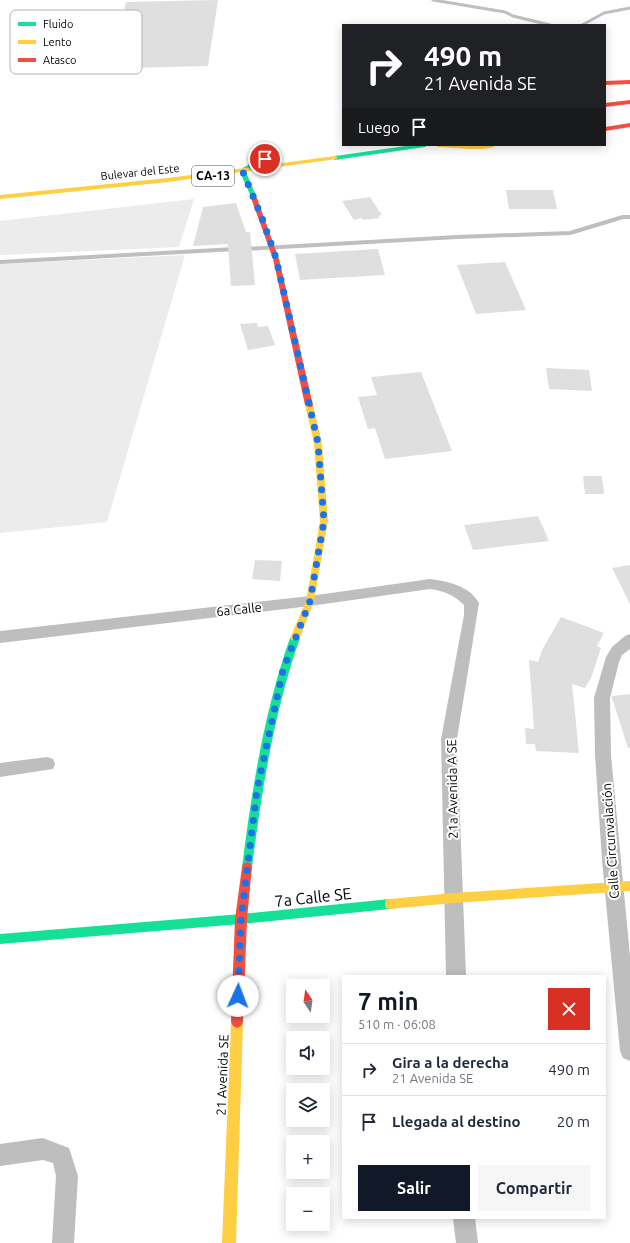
<!DOCTYPE html>
<html lang="es">
<head>
<meta charset="utf-8">
<style>
  body { margin:0; font-family:Ubuntu,sans-serif; background:#f6f6f7; color:#1f2937; height:100vh; display:flex; flex-direction:column; font-size:15px; white-space:nowrap }
  * { box-sizing:border-box; margin:0 }
  p { font-size:13px; color:#747a83 }
  .icon { flex:none; width:22px; height:22px; fill:none; stroke:currentColor; stroke-width:2; stroke-linecap:round; stroke-linejoin:round }
  .map { position:relative; flex:1; overflow:hidden }
  .drawer { position:absolute; left:342px; top:975px; width:264px; height:244px; display:flex; flex-direction:column; background:#fff; border-radius:0px; box-shadow:0 2px 10px #0003 }
  .drawer>* { flex:none }
  .top-card { position:absolute; left:342px; top:24px; width:264px; height:122px; border-radius:0px; box-shadow:0 2px 10px #0003; background:#202124; color:#fff; overflow:hidden }
  .needle { width:26px; rotate:347deg }
  .controls { position:absolute; left:286px; top:979px; display:grid; gap:8px }
  .controls a { display:grid; place-items:center; width:44px; height:44px; border-radius:0px; background:#fff; box-shadow:0 2px 10px #0003; font-size:20px }
  .pin { position:absolute; display:grid; place-items:center; width:34px; height:34px; color:#fff; margin:-17px; border:2px solid #fff; border-radius:50%; box-shadow:0 1px 4px #0007 }
  .me { position:absolute; width:44px; margin:-22px; rotate:2deg; stroke-linejoin:round; filter:drop-shadow(0 0 3px #0008) }
  .turn { display:flex; align-items:center; gap:14px; height:84px; padding:0 16px; font-size:18px }
  .turn .icon { width:52px; height:52px; stroke-width:2.5 }
  .turn b { display:block; font-size:28px; line-height:34px }
  .then { display:flex; align-items:center; height:38px; padding:0 16px; background:#0003; gap:8px; font-size:15px }
  .round { display:grid; place-items:center; flex:none; width:42px; height:42px; border-radius:0px; background:#f6f6f7 }
  .summary { display:flex; align-items:center; justify-content:space-between; height:68px; padding:0 16px }
  h1 { font-size:24px; font-weight:700; line-height:30px; color:#111827 }
  .action { display:flex; gap:8px; margin-top:auto; padding:8px 16px }
  .action a { flex:1; height:46px; border-radius:0px; background:#111827; color:#fff; font-size:16px; font-weight:700; line-height:46px; text-align:center }
  .action a+a { background:#f6f6f7; color:#1f2937 }
  ul { padding:0; list-style:none }
  li { display:flex; align-items:center; gap:12px; height:52px; padding:0 16px; border-top:1px solid #e0e1e3 }
  li div { flex:1 }
  li b { display:block; font-size:15px }
  li em { font-style:normal }
  .map>svg:first-child { display:block }
  .green { fill:#ececec }
  .lines { fill:none; stroke-linecap:round; stroke-linejoin:round }
  .stream-far1 { stroke:#bfbfbf; stroke-width:3 }
  .stream { stroke:#bfbfbf; stroke-width:4 }
  .building { fill:#dfdfdf }
  .street { fill:#bebebe; fill-rule:evenodd }
  .fast { fill:#16e098; fill-rule:evenodd }
  .slow { fill:#ffcf43; fill-rule:evenodd }
  .jam { fill:#f24e42; fill-rule:evenodd }
  .route { stroke:#1a73e8; stroke-width:7; stroke-dasharray:0 12.6 }
  .labels { text-anchor:middle; stroke-width:4; stroke-linejoin:round; paint-order:stroke }
  .far-street-label { font-size:11px; fill:#000; stroke:#fff }
  .shield { fill:#fff; stroke:#4c4c4c; stroke-width:1 }
  .shield-label { font-size:12px; font-weight:bold; fill:#000 }
  .street-label { font-size:13px; fill:#000; stroke:#fff }
  .near-street-label { font-size:16px; fill:#000; stroke:#fff }
  .key { fill:#fff; stroke:#b2b2b2; stroke-width:1 }
  .key-label { font-size:11px; fill:#000 }
</style>
</head>
<body>
<div class="map">
<svg width="630" height="1243" viewBox="0 0 630 1243">
  <rect width="100%" height="100%" fill="#fff"/>
  <path class="green" d="M194 199 179 247 0 255V221Z
    M185 255 107 522 0 533V264Z"/>
  <g class="lines">
    <path class="stream-far1" d="M433 0 505 12 513 16 550 25
      M582 25 604 13 630 8"/>
    <path class="stream" d="M244 249 457 237 570 233 623 217H630
      M0 262 235 249"/>
  </g>
  <path class="building" d="M218 0 208 66 127 68 135 21H122L126 2Z
    M506 190H553L557 209H509Z
    M370 197 382 215 378 216 380 218 363 220 362 218 354 220 342 201Z
    M236 203 246 232H250L255 285 231 286 228 244 193 246 203 207Z
    M378 249 385 275 300 280 295 254Z
    M505 262 526 310 476 314 457 265Z
    M257 323 258 327 268 326 275 345 248 350 240 324Z
    M546 368 589 370 592 391 549 389Z
    M421 372 452 451 385 459 375 428 368 429 358 397 377 395 371 377Z
    M583 476H602L604 494H585Z
    M538 516 549 541 473 550 464 525Z
    M255 560 282 561 280 581 252 579Z
    M630 565V604L612 568Z
    M561 617 604 633 597 646 601 648 591 678 585 688 572 684 579 753 536 751 535 744H526L525 728 534 729 529 660 538 662 542 650Z
    M630 694V748H628L612 698V696Z"/>
  <g class="lines">
    <path class="street" d="M430 579C447 581 470 586 479 603L457 739 466 976H446L441 739 464 615V605C454 595 444 591 430 589L310 606 0 643V631L310 596Z
      M630 634V649L622 655 619 662 610 698 611 755 630 956V1061L623 1058 620 1051 602 860 595 755 594 698 606 657 612 647 625 636Z
      M47 757 53 759 55 764 53 769 0 777V763Z
      M43 1138 69 1148 78 1176 74 1243H52L56 1176 53 1163 43 1160 0 1166V1144Z
      M453 1218H475L478 1243H456Z"/>
    <path class="fast" d="M413 145H428L425 147 335 160 332 158 335 156Z
      M271 155 276 156 248 169 246 172 257 198 252 199 240 172 244 167Z
      M295 635 298 636 300 638C274 712 262 789 252 867L251 870 247 872 243 870 242 867C252 789 264 712 290 638L292 636Z
      M390 899 394 900 395 904 394 908 390 909 241 924 0 944V934L241 914Z"/>
    <path class="slow" d="M435 145H497C485 153 453 147 438 147Z
      M335 156 337 157V159L168 182 0 199V195L168 178Z
      M306 403H309L313 405 322 443 328 521 314 601 300 638 298 640H292L290 638 306 601 320 521 314 443 305 405Z
      M630 881V891L454 903 390 909 386 908 385 904 386 900 390 899 454 893Z
      M237 1016 241 1018 243 1022 236 1243H222L231 1022 233 1018Z"/>
    <path class="jam" d="M630 80V84L605 85V81Z
      M630 100V104L605 107V103Z
      M630 123V127L605 131V127Z
      M254 196 257 198 279 259 313 405 312 407H309L305 405 273 259 251 198Z
      M247 862 251 864 252 867 247 919 243 1022 241 1026 237 1028 233 1026 231 1022 235 919 242 867 243 864Z"/>
  </g>
  <g class="lines">
    <path class="route" d="M238 996 241 919 257 790 283 670 310 601 324 521 318 443 276 258 262 218 243 172 246 168 265 159"/>
  </g>
  <g class="labels">
    <g class="far-street-label">
      <text transform="translate(140 172) rotate(-6)" y="4">Bulevar del Este</text>
    </g>
    <rect class="shield" x="192" y="166" width="42" height="20" rx="3"/>
    <g class="shield-label">
      <text x="213" y="180">CA-13</text>
    </g>
    <g class="street-label">
      <text transform="translate(239 609) rotate(-6)" y="5">6a Calle</text>
      <text transform="translate(452 789) rotate(-91)" y="5">21a Avenida A SE</text>
      <text transform="translate(610 841) rotate(-94)" y="5">Calle Circunvalación</text>
      <text transform="translate(222 1075) rotate(-88)" y="5">21 Avenida SE</text>
    </g>
    <g class="near-street-label">
      <text transform="translate(313 897) rotate(-6)" y="6">7a Calle SE</text>
    </g>
  </g>
  <rect x="10" y="10" width="132" height="64" rx="6" class="key"/>
  <rect x="18" y="22" width="18" height="4" fill="#16e098"/>
  <rect x="18" y="40" width="18" height="4" fill="#ffcf43"/>
  <rect x="18" y="58" width="18" height="4" fill="#f24e42"/>
  <g class="key-label">
    <text x="43" y="28">Fluido</text>
    <text x="43" y="46">Lento</text>
    <text x="43" y="64">Atasco</text>
  </g>
</svg>
<div class="controls">
<a><svg class="needle" viewBox="-14 -14 28 28"><path d="M0-13l5 13h-10z" fill="#e53935"/><path d="M0 13l5-13h-10z" fill="#747a83"/></svg></a>
<a><svg class="icon" aria-label="sound" viewBox="0 0 24 24"><path d="M4 9h4l5-4v14l-5-4H4zM17 9q2 3 0 6"/></svg></a>
<a><svg class="icon" aria-label="layers" viewBox="0 0 24 24"><path d="M12 4l9 5-9 5-9-5zM3 14l9 5 9-5"/></svg></a>
<a>+</a>
<a>−</a>
</div>
<div class="pin" style="left:265px;top:159px;background:#d93025"><svg class="icon" aria-label="arrive" viewBox="0 0 24 24"><path d="M6 21V4h12l-3 4 3 4H6"/></svg></div>
<svg class="me" style="left:238px;top:996px" viewBox="-20 -20 40 40"><circle r="19" fill="#fff"/><path d="M0-13L10 11 0 6-10 11z" fill="#1a73e8"/></svg>
<div class="top-card">
<div class="turn"><svg class="icon" aria-label="right" viewBox="0 0 24 24"><path d="M7 20v-9h11M14 6l5 5-5 5"/></svg><div><b>490 m</b>21 Avenida SE</div></div>
<div class="then">Luego<svg class="icon" aria-label="arrive" viewBox="0 0 24 24"><path d="M6 21V4h12l-3 4 3 4H6"/></svg></div>
</div>
<section class="drawer">
<div class="summary"><div><h1>7 min</h1><p>510 m · 06:08</p></div><a class="round" style="background:#d93025;color:#fff"><svg class="icon" aria-label="close" viewBox="0 0 24 24"><path d="M6 6l12 12M18 6L6 18"/></svg></a></div>
<ul>
<li><svg class="icon" aria-label="right" viewBox="0 0 24 24"><path d="M7 20v-9h11M14 6l5 5-5 5"/></svg><div><b>Gira a la derecha</b><p>21 Avenida SE</p></div><em>490 m</em></li>
<li><svg class="icon" aria-label="arrive" viewBox="0 0 24 24"><path d="M6 21V4h12l-3 4 3 4H6"/></svg><div><b>Llegada al destino</b></div><em>20 m</em></li>
</ul>
<div class="action"><a>Salir</a><a>Compartir</a></div>
</section>
</div>
</body>
</html>
